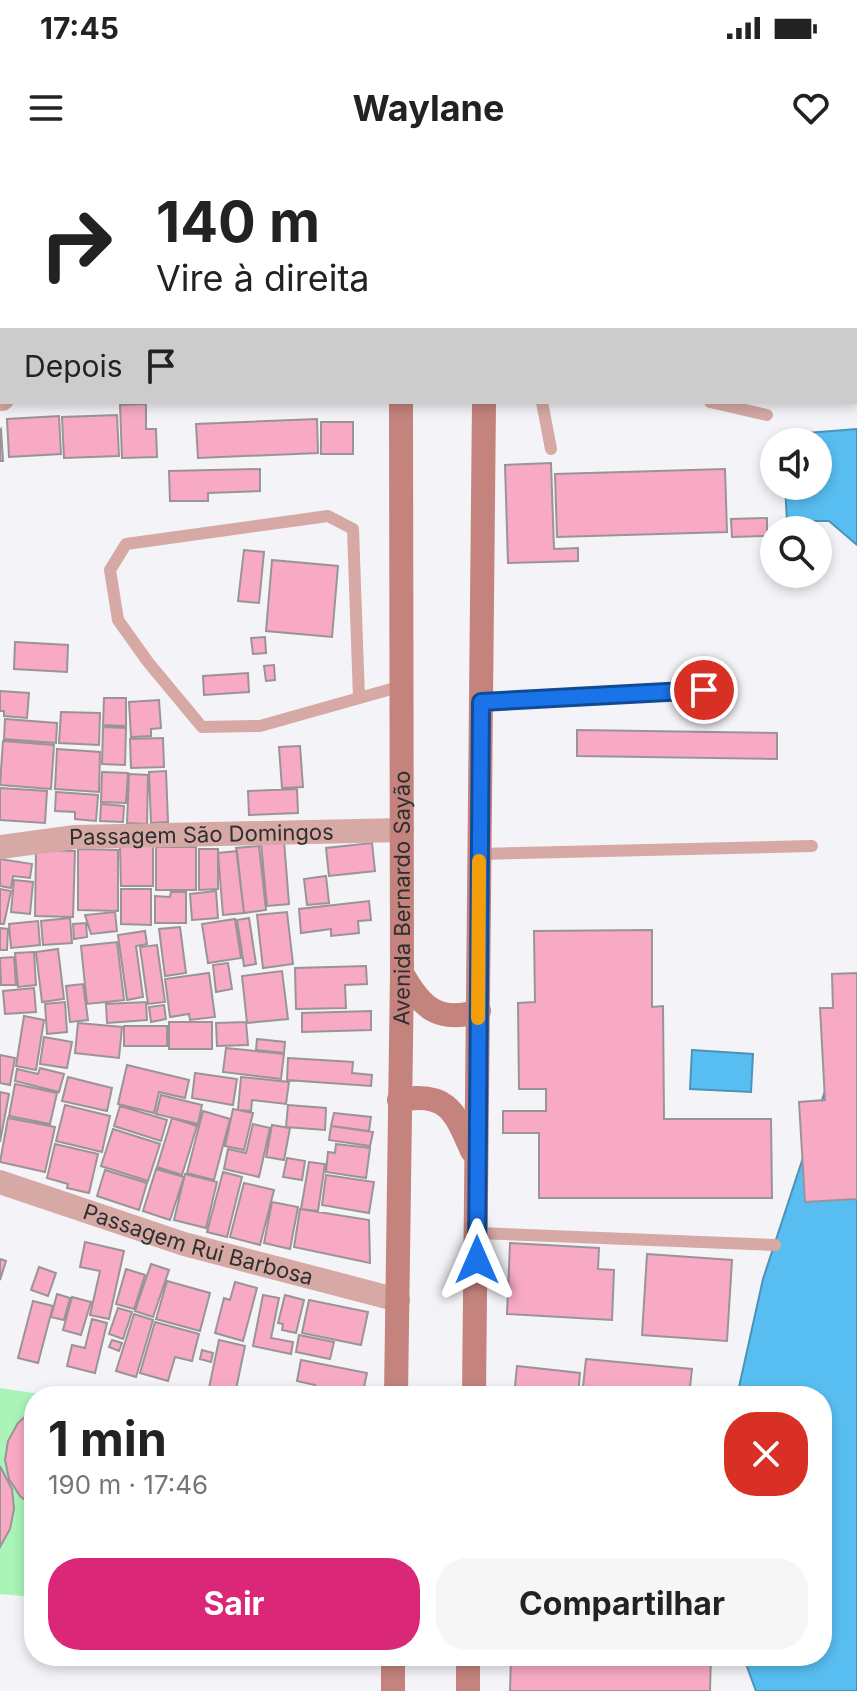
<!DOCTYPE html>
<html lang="pt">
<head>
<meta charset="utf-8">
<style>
  body { margin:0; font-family:Inter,sans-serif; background:#f6f6f6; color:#222; height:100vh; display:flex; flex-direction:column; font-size:30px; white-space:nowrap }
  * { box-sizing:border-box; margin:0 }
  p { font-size:26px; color:#767676 }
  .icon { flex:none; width:44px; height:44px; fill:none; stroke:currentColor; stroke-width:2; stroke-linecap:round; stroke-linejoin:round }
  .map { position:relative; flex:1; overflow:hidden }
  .side { position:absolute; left:24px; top:1226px; width:808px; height:280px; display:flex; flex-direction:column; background:#fff; border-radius:32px; box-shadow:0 4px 12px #0003 }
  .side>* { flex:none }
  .banner { position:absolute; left:0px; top:0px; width:858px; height:244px; box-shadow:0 4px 12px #0003; background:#fff; color:#222; overflow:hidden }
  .tools { position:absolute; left:760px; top:268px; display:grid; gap:16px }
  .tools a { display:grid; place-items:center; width:72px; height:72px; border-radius:50%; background:#fff; box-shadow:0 4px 12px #0003; font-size:40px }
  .pin { position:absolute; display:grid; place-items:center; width:68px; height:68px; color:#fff; margin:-34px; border:4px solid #fff; border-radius:50%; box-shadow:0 2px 8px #0007 }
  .me { position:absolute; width:88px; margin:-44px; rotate:0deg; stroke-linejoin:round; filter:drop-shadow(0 0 6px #0008) }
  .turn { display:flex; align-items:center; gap:28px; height:168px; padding:0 24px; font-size:36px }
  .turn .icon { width:104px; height:104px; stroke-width:2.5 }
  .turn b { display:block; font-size:56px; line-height:68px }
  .then { display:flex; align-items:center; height:76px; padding:0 24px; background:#0003; gap:16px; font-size:30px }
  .round { display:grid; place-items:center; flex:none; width:84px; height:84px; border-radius:32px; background:#f6f6f6 }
  .headline { display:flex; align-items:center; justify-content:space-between; height:136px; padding:0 24px }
  h1 { font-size:48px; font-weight:700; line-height:60px }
  .action { display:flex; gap:16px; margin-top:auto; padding:16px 24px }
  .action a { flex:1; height:92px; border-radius:32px; background:#db2777; color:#fff; font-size:32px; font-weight:700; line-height:92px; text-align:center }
  .action a+a { background:#f6f6f6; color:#222 }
  .status { display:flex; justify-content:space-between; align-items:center; height:56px; padding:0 40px; background:#fff; direction:ltr }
  .status svg { height:22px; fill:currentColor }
  header { display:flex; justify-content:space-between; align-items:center; height:104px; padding:0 24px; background:#fff; font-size:36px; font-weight:700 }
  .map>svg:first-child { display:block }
  .green { fill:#aaf4b8 }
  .water { fill:#58bef2; stroke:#4b93b8; stroke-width:2 }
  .building { fill:#f8aac4; stroke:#9a9496; stroke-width:2 }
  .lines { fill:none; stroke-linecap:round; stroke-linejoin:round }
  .lane { stroke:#d6a9a4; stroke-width:12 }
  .street { stroke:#d6a9a4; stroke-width:24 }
  .secondary { stroke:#c4837d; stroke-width:24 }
  .route-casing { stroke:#114b97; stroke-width:20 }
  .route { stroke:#1a73e8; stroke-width:14 }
  .slow { stroke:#f59e0b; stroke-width:14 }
  .labels { text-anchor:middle; stroke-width:6; stroke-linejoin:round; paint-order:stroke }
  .street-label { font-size:22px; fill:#2e2f30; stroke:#fff }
</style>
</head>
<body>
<div class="status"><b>17:45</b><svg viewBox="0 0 49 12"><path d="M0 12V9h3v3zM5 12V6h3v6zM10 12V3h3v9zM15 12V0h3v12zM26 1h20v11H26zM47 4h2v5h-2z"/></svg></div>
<header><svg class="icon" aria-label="menu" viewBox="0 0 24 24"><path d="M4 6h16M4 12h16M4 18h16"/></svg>Waylane<svg class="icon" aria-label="heart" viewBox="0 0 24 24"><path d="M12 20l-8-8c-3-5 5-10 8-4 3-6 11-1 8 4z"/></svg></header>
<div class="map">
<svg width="857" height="1531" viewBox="0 0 857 1531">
  <rect width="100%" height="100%" fill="#f3f3f8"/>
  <path class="green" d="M0 1228 53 1236H34V1437L0 1434Z"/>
  <path class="water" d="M857 269V385L829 361H787L785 326H818V282H782V275Z
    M857 834V1531H756L743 1496H822V1236H737L763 1119Z
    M692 890 753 894 751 932 690 929Z"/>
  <path class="building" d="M258 0H351V2H258Z
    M566 0 857 1V125L856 2H565Z
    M0 57H2L0 108Z
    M0 115H2L0 175Z
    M0 190H2L0 236Z
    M146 244V269H156L157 297 122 298 120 245Z
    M117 255 119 296 64 298 62 257Z
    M59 256 61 294 9 297 7 259Z
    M317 259 318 293 198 298 196 264Z
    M321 262H353V294H321Z
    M1 269 3 301H0V270Z
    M551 303 554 389 578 388V401L508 403 505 305Z
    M260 309V331L208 333V341H170L169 311Z
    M725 309 727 372 557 377 555 314Z
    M767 358V376L732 377 731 359Z
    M244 390 264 392 259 443 238 441Z
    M272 400 338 406 332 477 266 471Z
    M265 477 266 493 253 494 251 478Z
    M15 482 68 485 67 512 14 509Z
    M274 505 275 520 266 521 264 506Z
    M248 513 249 532 204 535 203 516Z
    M0 531 29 533 27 558 4 556V551H0Z
    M104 538H126V566L103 565Z
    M159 540 161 568 151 569V576L131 577 129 542Z
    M61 552 100 553 99 585 59 583Z
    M5 559 57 563 56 583 4 579Z
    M103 567 126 568 125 605 102 604Z
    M577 570 777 573V599L577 596Z
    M163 578 164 607 131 608 130 579Z
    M3 581 54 585 51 629 0 625Z
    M300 586 303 627 282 628 279 587Z
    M57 589 100 592 99 632 55 629Z
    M166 611 168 662 151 663 149 612Z
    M102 612 128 613 126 643 101 642Z
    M129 614 148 615 147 664 127 663Z
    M0 628 47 631 45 663 0 660Z
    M297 629 298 653 249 655 248 631Z
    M56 632 98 635 96 661 75 659V652L55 651Z
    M101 644 124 646 123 662 100 661Z
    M284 681 289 744 267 746 261 683Z
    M372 683 375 711 329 716 326 688Z
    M120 686H153V726H121Z
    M259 686 266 750 244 753 236 688Z
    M156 687H196V730H156Z
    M78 689 118 690V751L78 750Z
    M199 689H218V729L199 730Z
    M36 690 75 691 73 757 35 756Z
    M237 691 244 753 223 755 218 693Z
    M0 699 32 704 30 718 13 716 11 728 0 726Z
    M326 716 329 743 307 745 304 719Z
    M14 720 33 722 30 754 11 752Z
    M0 729 11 731 4 764H0Z
    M121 729H151V765L121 764Z
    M216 731 218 758 192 760 190 734Z
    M171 732H186V763H155V736L170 737Z
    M369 741 371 760 358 761 359 773 331 776V769L301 773 299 749Z
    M115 752 117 771 91 774 85 755Z
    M287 752 293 804 263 808 257 755Z
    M70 758 72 783 43 785 41 761Z
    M249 758 256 804 244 806 237 760Z
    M235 759 241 798 208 803 202 764Z
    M38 761 40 785 11 788 9 764Z
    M86 763 87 777 74 779 73 764Z
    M180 767 186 813 165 816 159 769Z
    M0 768 8 769 7 790H0Z
    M652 770V847L663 846 664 959H771L772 1038H539V973H503V951H546V929H519L518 843 535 842 534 771Z
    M145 771 147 784 136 786 143 837 127 840 118 775Z
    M117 782 124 840 87 844 81 786Z
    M157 785 165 842 148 844 140 787Z
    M58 789 64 839 42 842 36 792Z
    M34 792 36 825 18 827 15 793Z
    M14 797 16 825H1L0 798Z
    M228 803 232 829 216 832 213 805Z
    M366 806 367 824 345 825 346 848 296 849 295 808Z
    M282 811 288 859 247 863 242 816Z
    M209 813 215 857 190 860 189 854 170 857 165 819Z
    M857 813V1039L805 1042 799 942 825 940 820 848H833L832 814Z
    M83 824 88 860 70 862 66 826Z
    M34 828 36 852 5 854 3 831Z
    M65 842 67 872 47 874 45 844Z
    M146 842 147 860 107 863 106 844Z
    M164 845 166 859 151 862 149 847Z
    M371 851V870L302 872V853Z
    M24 856 44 860 36 910 16 906Z
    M169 862H212V889H169Z
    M246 862 248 885 217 886 216 863Z
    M78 863 122 867 119 898 75 893Z
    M124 866H167V886H124Z
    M44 877 72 882 67 908 40 904Z
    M257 879 285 882 284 893 256 890Z
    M226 888 284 894 281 919 223 912Z
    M0 895 15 898 10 925 0 923Z
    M288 898 353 902 352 913 372 915 371 926 287 920Z
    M127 905 189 920 185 938 159 932 154 953 118 944Z
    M40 908 64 914 59 932 15 921 17 909 38 914Z
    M195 913 237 919 233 945 192 938Z
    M68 917 112 928 107 951 62 941Z
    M241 917 289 922 286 944 252 940 251 951 238 950Z
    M15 924 57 933 50 964 9 956Z
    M0 932 9 934 0 982Z
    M161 935 202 945 198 964 156 954Z
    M65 945 110 956 102 992 56 981Z
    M288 945 326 948 325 970 286 967Z
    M120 946 167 960 161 981 114 966Z
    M233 949 253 953 244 990 225 986Z
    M203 951 230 959 214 1020 187 1013Z
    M334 953 371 957 369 971 331 966Z
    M8 958 55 967 45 1012 0 1002Z
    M172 958 197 966 182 1015 157 1007Z
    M253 964 270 968 259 1017 224 1009 228 989 246 993Z
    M272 965 290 968 284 1000 266 997Z
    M331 966 373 972 370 986 329 980Z
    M113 969 160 984 148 1021 101 1006Z
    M55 984 98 994 89 1033 67 1028 68 1024 47 1018Z
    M336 984 370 988 366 1018 326 1012 328 992 335 993Z
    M287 998 305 1001 302 1020 283 1017Z
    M309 1002 325 1004 318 1051 301 1049Z
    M156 1009 184 1017 170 1060 143 1051Z
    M105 1010 147 1023 139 1050 97 1036Z
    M223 1012 242 1017 227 1077 207 1072Z
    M185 1014 217 1022 206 1068 174 1060Z
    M326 1015 374 1022 369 1053 322 1045Z
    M244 1023 274 1030 260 1085 230 1077Z
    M272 1042 298 1047 290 1089 264 1083Z
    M300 1049 369 1060 370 1103 294 1087Z
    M85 1082 124 1091 109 1159 90 1155 100 1111 80 1107Z
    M510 1083 599 1088 598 1109 614 1110 612 1160 507 1154Z
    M647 1094 732 1100 727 1181 642 1175Z
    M0 1099 6 1101 0 1120Z
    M151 1104 169 1110 153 1157 135 1151Z
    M39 1107 56 1113 48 1136 31 1130Z
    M126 1109 145 1115 134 1149 116 1144Z
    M167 1121 210 1133 200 1171 156 1159Z
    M235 1122 257 1128 243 1181 215 1173 224 1138 230 1140Z
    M57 1134 70 1138 64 1160 51 1157Z
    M263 1135 279 1138 271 1178 293 1182 291 1194 253 1186Z
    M285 1135 304 1140 296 1173 282 1170 283 1164 278 1163Z
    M72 1137 91 1142 81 1175 63 1170Z
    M309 1140 368 1152 361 1185 302 1173Z
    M33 1141 53 1146 38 1203 18 1198Z
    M118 1148 132 1152 123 1179 109 1174Z
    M134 1154 153 1160 136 1217 116 1211Z
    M92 1159 107 1163 95 1213 67 1206 72 1185 85 1188Z
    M155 1162 199 1174 192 1201 175 1197 168 1221 140 1213Z
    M299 1175 334 1182 330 1199 296 1192Z
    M112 1180 122 1183 119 1191 109 1187Z
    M219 1180 245 1186 235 1234 209 1228Z
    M202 1190 213 1193 211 1202 200 1199Z
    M586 1199 692 1209 689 1236H582Z
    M301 1200 367 1213 362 1236H313L315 1225 297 1221Z
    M517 1206 580 1213 578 1236H514Z
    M34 1249V1347L20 1336 9 1319 5 1300 8 1281 18 1263Z
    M0 1306 12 1329 14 1349 10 1369 0 1387Z
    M511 1496H711L710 1531H510Z"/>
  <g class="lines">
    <path class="lane" d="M542 242 551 289
      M710 242 767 255
      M359 538 353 369 328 356 126 384 110 410 118 460 148 502 202 567 260 566 402 526
      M481 542 704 530
      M479 694 812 686
      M477 1073 775 1085"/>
    <g class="street">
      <path d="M0 110H2"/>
      <path d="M0 239H2"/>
      <path id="s1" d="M0 687 75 677 402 670"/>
      <path id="s2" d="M0 1022 184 1084 398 1140"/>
    </g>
    <g class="secondary">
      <path d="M398 0V2"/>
      <path d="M485 2V0"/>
      <path d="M402 813C421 847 438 864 479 851"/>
      <path d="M399 940C448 931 455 952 472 991"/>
      <path id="s3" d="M396 1236 402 813 401 242"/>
      <path d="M474 1236 484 242"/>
      <path d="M393 1531V1496"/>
      <path d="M468 1531V1496"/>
    </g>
  </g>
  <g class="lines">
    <g class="route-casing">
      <path id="route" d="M477 1100 481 542 704 530"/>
    </g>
    <use href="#route" class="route"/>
    <path class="slow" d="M478 858 479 701"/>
  </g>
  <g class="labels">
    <g class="street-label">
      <text dy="8" stroke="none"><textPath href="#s1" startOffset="202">Passagem São Domingos</textPath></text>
      <text dy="8" stroke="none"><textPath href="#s3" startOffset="498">Avenida Bernardo Sayão</textPath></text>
      <text dy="8" stroke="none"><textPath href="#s2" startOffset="208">Passagem Rui Barbosa</textPath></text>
    </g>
  </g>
</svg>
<div class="tools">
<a><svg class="icon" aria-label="sound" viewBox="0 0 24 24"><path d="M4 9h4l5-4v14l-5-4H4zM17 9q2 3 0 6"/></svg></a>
<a><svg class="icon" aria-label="search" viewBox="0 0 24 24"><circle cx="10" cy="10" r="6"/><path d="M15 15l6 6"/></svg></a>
</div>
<div class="pin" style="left:704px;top:530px;background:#d93025"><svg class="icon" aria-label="arrive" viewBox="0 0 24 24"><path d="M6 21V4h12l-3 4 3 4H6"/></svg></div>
<svg class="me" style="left:477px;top:1100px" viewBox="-20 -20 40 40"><path d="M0-17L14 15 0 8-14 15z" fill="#1a73e8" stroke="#fff" stroke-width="4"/></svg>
<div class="banner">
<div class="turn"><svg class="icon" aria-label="right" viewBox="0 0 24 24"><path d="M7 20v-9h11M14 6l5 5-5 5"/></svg><div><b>140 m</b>Vire à direita</div></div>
<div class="then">Depois<svg class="icon" aria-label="arrive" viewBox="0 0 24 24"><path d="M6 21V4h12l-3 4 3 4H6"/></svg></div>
</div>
<section class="side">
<div class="headline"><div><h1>1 min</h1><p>190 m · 17:46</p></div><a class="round" style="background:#d93025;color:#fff"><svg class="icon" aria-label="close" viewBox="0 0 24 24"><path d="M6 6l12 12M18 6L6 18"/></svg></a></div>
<div class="action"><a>Sair</a><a>Compartilhar</a></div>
</section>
</div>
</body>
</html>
